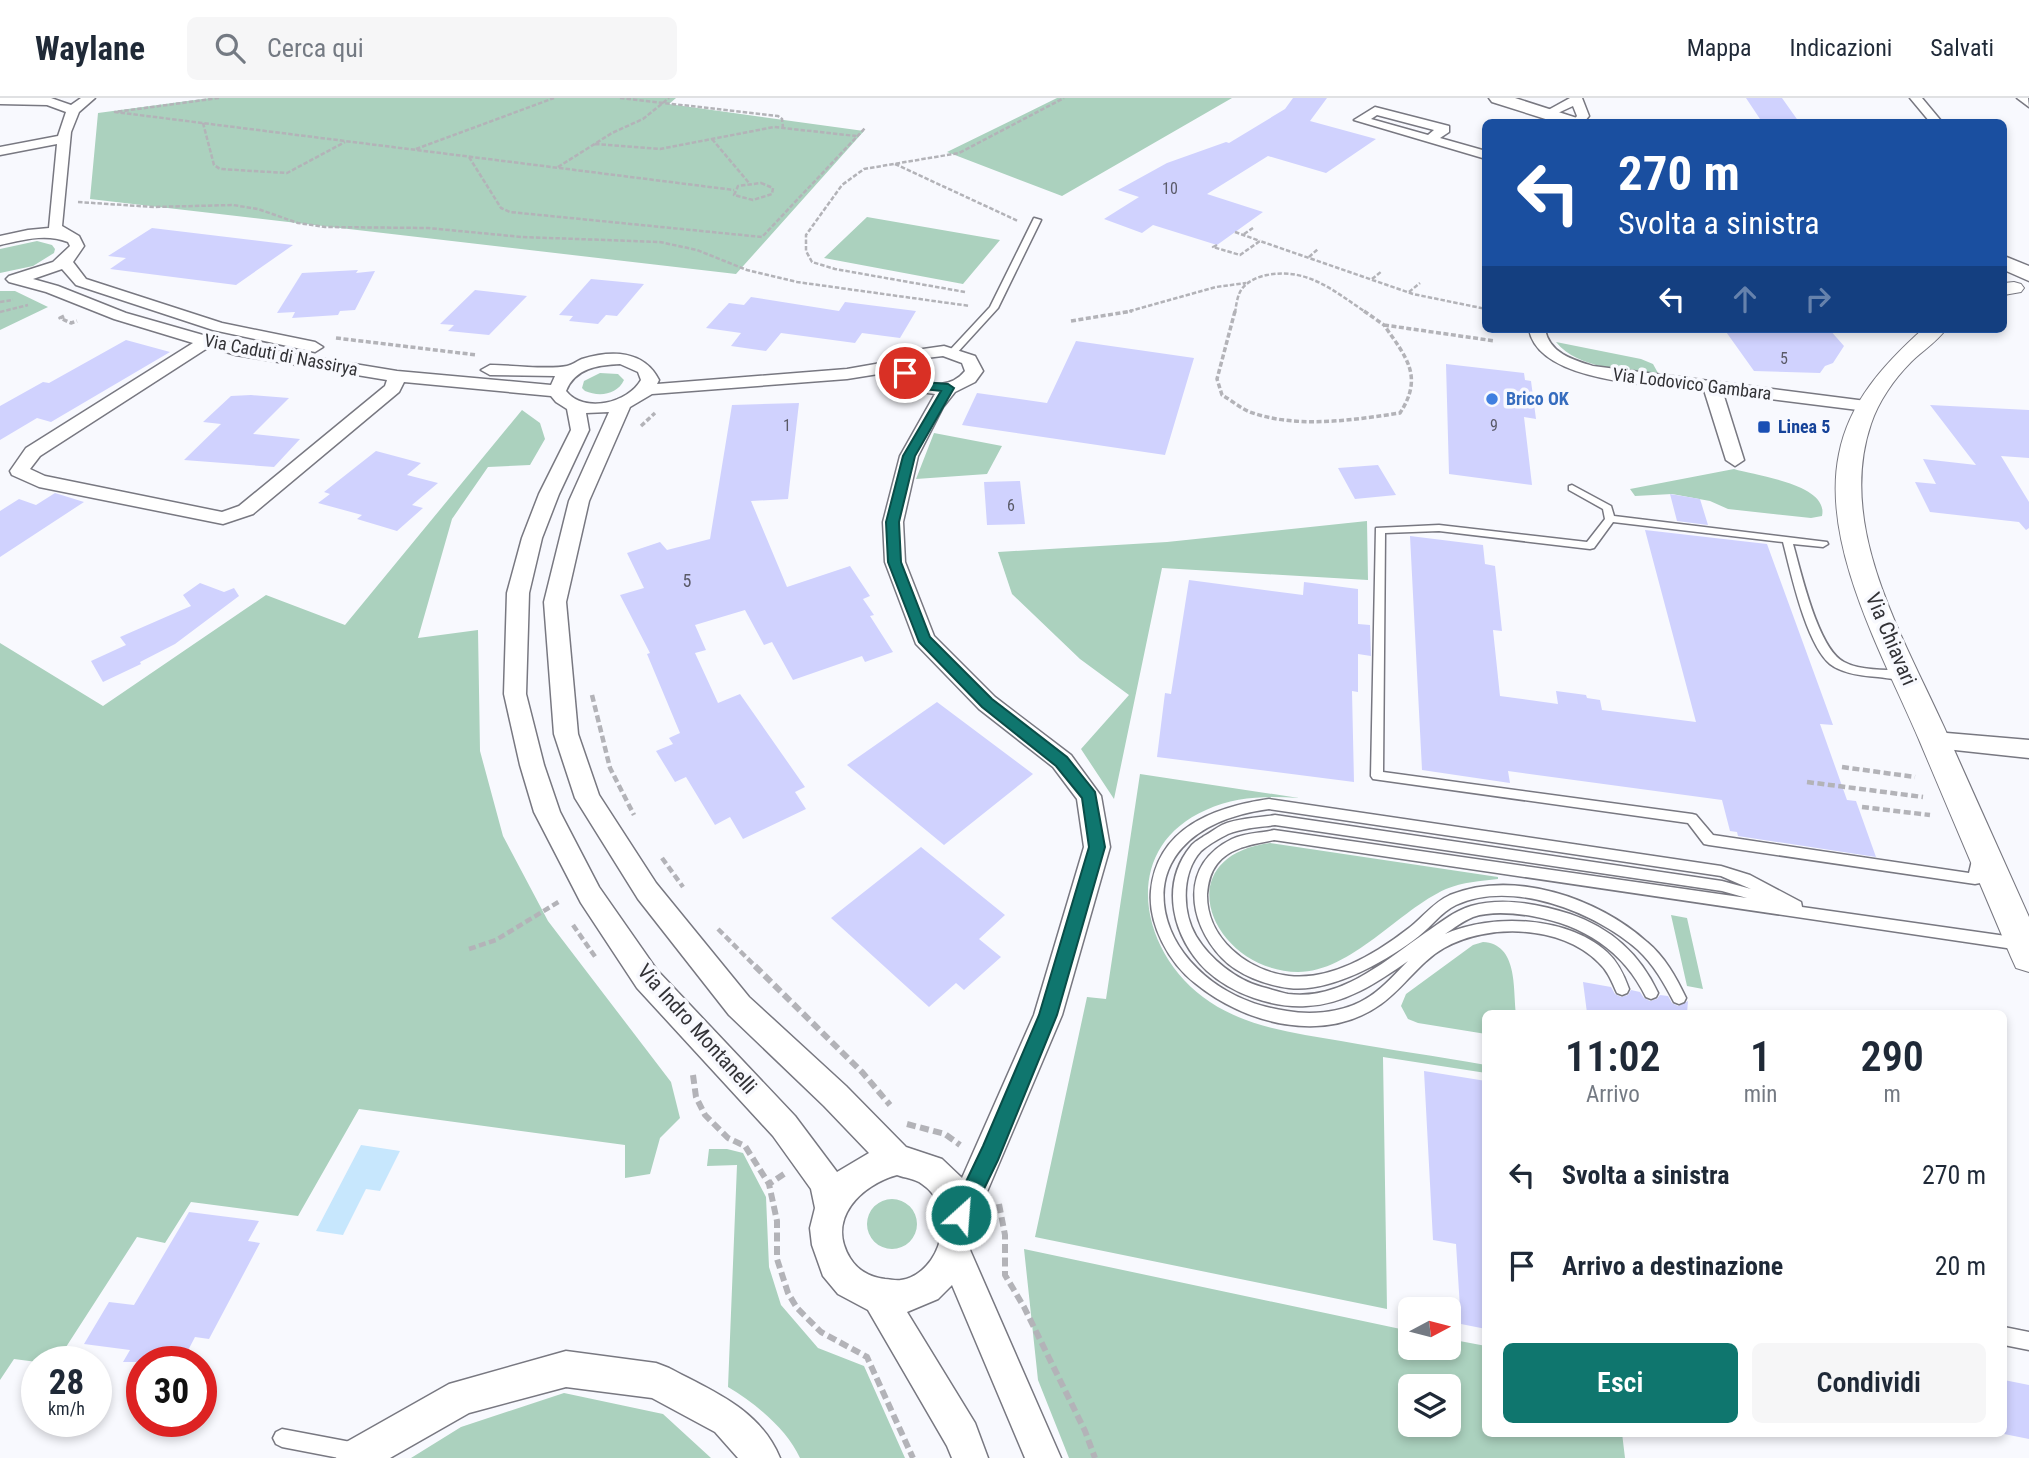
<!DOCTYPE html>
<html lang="it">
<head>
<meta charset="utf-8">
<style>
  body { margin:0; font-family:"Roboto Condensed",sans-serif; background:#f6f6f7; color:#1f2937; height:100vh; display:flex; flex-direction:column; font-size:26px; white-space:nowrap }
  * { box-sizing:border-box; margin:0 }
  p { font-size:23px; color:#747a83 }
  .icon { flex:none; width:38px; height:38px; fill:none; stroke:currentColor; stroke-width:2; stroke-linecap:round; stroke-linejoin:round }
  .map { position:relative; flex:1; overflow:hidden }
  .panel { position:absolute; left:1482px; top:912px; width:525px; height:427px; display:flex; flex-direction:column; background:#fff; border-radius:10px; box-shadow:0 4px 10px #0003 }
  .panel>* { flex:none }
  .guide { position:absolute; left:1482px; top:21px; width:525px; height:214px; border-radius:10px; box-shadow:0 4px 10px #0003; background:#1a4fa0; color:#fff; overflow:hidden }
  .needle { width:46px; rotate:83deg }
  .buttons { position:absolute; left:1398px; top:1199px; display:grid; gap:14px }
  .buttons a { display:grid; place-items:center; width:63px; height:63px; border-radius:10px; background:#fff; box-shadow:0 4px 10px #0003; font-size:35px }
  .speed { position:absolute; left:21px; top:1248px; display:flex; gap:14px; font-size:35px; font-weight:700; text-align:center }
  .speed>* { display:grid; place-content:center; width:91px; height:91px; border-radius:50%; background:#fff; box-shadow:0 4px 10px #0003; line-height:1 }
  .speed small { font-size:18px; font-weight:400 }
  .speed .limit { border:10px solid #d22; background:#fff; color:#111 }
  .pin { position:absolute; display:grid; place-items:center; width:60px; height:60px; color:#fff; margin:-30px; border:4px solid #fff; border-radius:50%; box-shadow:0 2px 7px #0007 }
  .me { position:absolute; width:77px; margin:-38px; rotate:26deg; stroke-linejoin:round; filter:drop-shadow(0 0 5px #0008) }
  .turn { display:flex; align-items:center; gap:24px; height:147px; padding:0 21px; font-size:32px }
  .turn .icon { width:91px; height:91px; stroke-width:2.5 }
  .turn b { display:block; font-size:49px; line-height:60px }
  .lanes { display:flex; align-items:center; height:66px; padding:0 21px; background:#0003; justify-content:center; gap:35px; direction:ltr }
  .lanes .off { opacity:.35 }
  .eta { display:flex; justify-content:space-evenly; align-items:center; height:119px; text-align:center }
  .eta b { font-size:42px; font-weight:600; line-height:49px }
  .button { display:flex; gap:14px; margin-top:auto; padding:14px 21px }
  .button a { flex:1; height:80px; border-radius:10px; background:#0f766e; color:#fff; font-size:28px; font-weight:600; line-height:80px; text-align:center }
  .button a+a { background:#f6f6f7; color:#1f2937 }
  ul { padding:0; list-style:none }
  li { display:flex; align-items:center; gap:21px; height:91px; padding:0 21px }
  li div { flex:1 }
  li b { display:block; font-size:26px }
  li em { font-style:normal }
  header { display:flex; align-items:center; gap:42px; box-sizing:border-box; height:98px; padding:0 35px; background:#fff; border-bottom:2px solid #e0e1e3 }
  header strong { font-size:33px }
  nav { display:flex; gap:38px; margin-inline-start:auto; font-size:24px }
  .search { width:490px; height:63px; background:#f6f6f7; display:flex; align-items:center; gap:18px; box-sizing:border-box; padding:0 24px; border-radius:10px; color:#747a83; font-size:26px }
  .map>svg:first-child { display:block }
  .green { fill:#abd1be; fill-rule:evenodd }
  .water { fill:#c7e7fd }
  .building { fill:#d0d2fe }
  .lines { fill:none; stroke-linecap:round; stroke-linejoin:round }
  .service-casing { stroke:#787881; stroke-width:3 }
  .pedestrian-casing { stroke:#787881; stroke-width:3 }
  .minor-casing { stroke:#787881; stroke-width:3 }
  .tertiary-casing { stroke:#787881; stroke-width:2 }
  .secondary-casing { stroke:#787881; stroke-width:3 }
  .path-far3 { stroke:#b3b3b8; stroke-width:2.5; stroke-dasharray:4.5 2; stroke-linecap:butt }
  .path-far2 { stroke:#b3b3b8; stroke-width:3.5; stroke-dasharray:5 2.5; stroke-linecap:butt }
  .path-far1 { stroke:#b3b3b8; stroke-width:4.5; stroke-dasharray:7 3.5; stroke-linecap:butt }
  .path { stroke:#b3b3b8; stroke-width:6; stroke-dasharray:9 4.5; stroke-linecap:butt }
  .service { fill:#fff; fill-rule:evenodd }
  .pedestrian { fill:#fff; fill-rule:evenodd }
  .minor { fill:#fff; fill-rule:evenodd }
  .tertiary { fill:#fff; fill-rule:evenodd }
  .secondary { fill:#fff; fill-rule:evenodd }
  .route { fill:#0f766e; stroke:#0a4d48; stroke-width:2 }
  .shop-dot { fill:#3f7fe0; stroke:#f8f9fe; stroke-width:2.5 }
  .transit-dot { fill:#1a4fb4; stroke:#f8f9fe; stroke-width:2.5 }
  .labels { text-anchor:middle; stroke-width:7; stroke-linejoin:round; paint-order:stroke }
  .far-number-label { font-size:16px; fill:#5a5a68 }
  .far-street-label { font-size:18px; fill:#323236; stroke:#f8f9fe }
  .far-shop-label { font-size:18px; font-weight:bold; fill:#366cbe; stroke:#f8f9fe; text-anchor:start }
  .far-transit-label { font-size:18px; font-weight:bold; fill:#164399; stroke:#f8f9fe; text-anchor:start }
  .number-label { font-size:18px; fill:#5a5a68 }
  .street-label { font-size:21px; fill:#323236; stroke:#f8f9fe }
</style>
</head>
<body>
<header>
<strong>Waylane</strong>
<div class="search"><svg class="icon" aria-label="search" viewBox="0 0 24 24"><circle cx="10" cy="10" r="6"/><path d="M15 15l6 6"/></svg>Cerca qui</div>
<nav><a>Mappa</a><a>Indicazioni</a><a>Salvati</a></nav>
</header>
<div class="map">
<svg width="2029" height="1360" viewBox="0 0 2029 1360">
  <rect width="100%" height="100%" fill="#f8f9fe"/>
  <path class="green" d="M210 0H676L669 6 864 33 736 176 90 101 98 15Z
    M1057 0H1232L1062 98 947 54Z
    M867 119 1000 142 963 186 824 160Z
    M37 143 52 147 55 151 54 155 33 168 0 175V151Z
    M0 193H15L48 209 0 232Z
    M1556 244 1641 261 1653 266 1658 275C1625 271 1579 272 1556 244Z
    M600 275 618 276 624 282C617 297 599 299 585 293L582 290 584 283Z
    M522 312 540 325 545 341 530 367 488 369 452 421 418 540 478 532 480 653 503 738 548 823 671 984 680 1020 660 1040 650 1076 625 1080V1047L359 1011 298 1118 191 1104 165 1145 137 1139 57 1263 37 1264 14 1261 0 1282V545L103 608 266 497 345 527Z
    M934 335 1002 348 987 376 916 381Z
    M1734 371C1757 378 1829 386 1822 418L1811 420 1728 411 1710 403 1672 396 1635 398 1630 391Z
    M1367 423 1368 482 1162 470 1114 701 1081 651 1129 597 1080 561 1012 496 998 454 1167 444Z
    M1140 676 1299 700C1267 698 1236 698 1206 712 1117 751 1140 858 1210 904 1249 930 1295 935 1341 943 1390 952 1436 958 1486 967V975L1383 959 1387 1211 1035 1139 1087 899 1106 901Z
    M1270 745 1498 779V781C1480 783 1463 784 1446 791 1399 812 1351 874 1298 874 1212 873 1164 759 1270 745Z
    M1671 817 1687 820 1703 891 1687 888Z
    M1483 844C1518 846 1513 890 1516 915H1486V936L1418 925 1408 921 1401 908 1406 896 1473 847Z
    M709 1051H727L743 1055 766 1099 769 1169 781 1207 818 1250 864 1268 905 1360H800C787 1331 755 1305 728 1289L737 1067 707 1068Z
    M867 1126a25 25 0 1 1 50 0a25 25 0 1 1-50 0Z
    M1024 1151 1410 1233V1250H1449V1241L1486 1248V1335H1622L1625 1360H1069L1038 1282ZM1410 1288H1449V1326H1410Z
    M564 1295 663 1316 711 1360H411L461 1329Z"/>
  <path class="water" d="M361 1047 400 1053 380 1093 366 1091 343 1137 316 1133Z"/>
  <path class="building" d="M1293 0H1327L1310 23 1376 41 1326 75 1268 58 1207 96 1263 114 1217 147 1153 127 1142 135 1104 121 1139 99 1118 92 1167 65 1226 44 1229 45 1285 11Z
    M1746 0H1782L1799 24H1762Z
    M152 130 293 147 236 187 110 171 126 160 108 158Z
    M358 172 356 175 375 173 355 212 340 213 338 217 292 220 295 214 277 215 302 175Z
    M591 181 644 186 617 218 606 217 598 226 569 223 573 218 559 217Z
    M475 192 527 198 489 237 448 233 454 227 440 226Z
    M751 199 839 213 845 204 916 213 900 240 862 235 855 245 781 235 766 253 731 248 741 235 706 230 729 205 744 207Z
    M1724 231H1829L1844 248 1833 265 1825 268 1820 275 1754 273Z
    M126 242 170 254 51 324 37 320 0 342V308L43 284 49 285Z
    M1076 243 1194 260 1165 357 962 327 977 295 1047 305Z
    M1446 266 1524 275 1525 282 1531 283 1536 321 1524 319 1532 387 1449 376Z
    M251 297 289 300 253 336 300 341 274 369 184 362 221 326 203 324 231 298Z
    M799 305 788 401 751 403 787 489 850 468 870 498 863 501 874 517 870 518 893 554 865 564 862 558 793 582 772 544 764 547 745 512 695 527 706 552 695 555 718 605 740 596 805 689 795 694 806 711 743 741 730 719 715 727 686 679 675 684 656 653 673 646 669 640 680 635 647 556 650 555 620 497 644 490 627 455 660 444 667 452 710 441 732 307Z
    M1930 307 2029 312V360L2001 358 2029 404V430L2026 432 2019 424 1930 414 1915 384 1936 386 1923 361 1976 367Z
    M376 353 421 365 407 377 438 385 412 407 423 410 397 433 357 421 362 417 318 405 330 396 324 394Z
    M1378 367 1396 397 1355 401 1338 370Z
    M1020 383 1025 426 987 427 984 384Z
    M55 395 84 404 0 459V413L19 401 36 407Z
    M1670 396 1700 401 1708 427 1677 423Z
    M1645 432 1767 446 1833 627 1820 626 1847 702 1856 703 1876 759 1738 738 1737 734 1730 733 1722 702 1508 673 1510 685 1422 672 1410 438 1483 447 1485 466 1495 468 1502 533 1493 532 1500 598 1558 606 1556 593 1586 597 1587 600 1600 602 1602 612 1696 624Z
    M1189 482 1303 497 1304 484 1358 491V526L1370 527 1371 558 1358 556V594L1352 593 1354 684 1157 659 1165 595 1171 596Z
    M200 485 224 494 234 490 239 498 175 546 140 564 141 566 103 584 91 563 126 547 120 539 191 508 183 497Z
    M937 604 1033 676 944 747 847 667Z
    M921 749 1005 817 979 841 1001 859 964 892 956 885 929 909 831 820Z
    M1583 884 1611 889 1615 896 1621 899 1628 897 1631 892 1640 894 1644 900 1650 903 1657 901 1660 897 1668 898 1672 905 1678 908 1688 903 1687 915H1587Z
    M1424 973 1486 983V1231L1461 1226 1456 1146 1433 1142Z
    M189 1114 259 1123 248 1143 260 1145 209 1241 195 1239 182 1264H123L130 1252 84 1246 109 1204 134 1207Z
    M2004 1282 2029 1287V1341L2004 1336Z"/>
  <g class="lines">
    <g class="service-casing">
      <path id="service" d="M1034 120 1041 122 998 210 956 256H950V252L990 209Z
        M1572 387 1611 408 1614 418 1827 444 1828 446 1823 449 1793 446C1801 474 1818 551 1844 564 1861 573 1884 571 1903 573L1909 577C1901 584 1888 580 1878 579 1863 578 1843 576 1830 566 1806 546 1791 475 1783 444L1613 424 1594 450 1590 451 1439 433 1385 435 1383 674 1692 716 1696 717 1713 737 1969 775 1973 758 1978 757 1983 758 1984 762 1980 785 1975 786 1709 747 1704 746 1688 725 1373 681 1371 678 1376 430 1439 427 1587 444 1605 421 1603 411 1569 392V388Z
        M1269 701 1721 768 1750 777 1801 804 1802 809 2020 840 2025 842 2027 846 2025 850 2020 852 1274 742C1254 746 1230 749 1217 766 1210 775 1208 785 1207 796 1206 840 1247 873 1289 878 1331 883 1377 855 1409 830 1423 819 1434 804 1450 797 1514 771 1598 800 1647 844 1665 859 1676 879 1686 900L1684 904 1679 906 1674 904C1664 885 1654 867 1638 852 1595 814 1512 781 1456 807 1441 814 1432 828 1419 838 1387 863 1331 895 1289 890 1266 887 1238 877 1222 860 1187 823 1180 766 1232 741 1244 735 1261 735 1274 732L1747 800 1722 793 1275 727C1261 729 1241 730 1228 736 1220 740 1208 747 1201 753 1181 775 1182 814 1196 838 1210 861 1236 882 1262 889 1270 891 1279 894 1288 896 1340 903 1385 863 1425 835 1440 825 1454 813 1471 808 1503 799 1539 806 1570 816 1611 830 1640 856 1658 895L1656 899 1651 901 1646 899C1623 852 1583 827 1532 818 1513 815 1491 813 1473 819 1463 823 1454 830 1445 836 1492 815 1567 818 1607 854 1618 864 1624 877 1629 891L1627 895 1622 897 1617 895C1612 884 1608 873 1598 864 1561 827 1488 825 1444 850 1419 864 1404 890 1381 906 1324 947 1245 926 1195 885 1169 865 1148 826 1151 793 1157 730 1214 709 1269 701ZM1269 711 1721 778 1751 791 1722 783 1275 717C1259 720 1237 720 1222 727 1216 730 1210 735 1204 738 1200 741 1194 744 1191 748 1159 787 1173 840 1207 873 1232 896 1273 910 1306 908 1344 907 1378 884 1408 863 1393 878 1379 895 1360 904 1338 915 1310 917 1287 913 1154 895 1101 734 1269 711Z
        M2004 1229 2029 1234V1252L2004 1247Z
        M282 1331 356 1345 362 1348 365 1354 363 1360H339L282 1349 276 1346 273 1340 276 1334Z"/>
    </g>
    <g class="pedestrian-casing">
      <path id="pedestrian" d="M2017 0H2028L2029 9Z"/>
    </g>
    <g class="minor-casing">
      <path id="minor" d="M0 0H51L71 7 81 0H95L79 14 71 34 62 128 79 138 84 148 73 164 86 181 222 225 315 244 323 249 315 254 213 232 76 187 62 171 33 181 58 188 126 215 238 247 397 273 551 287 555 278 490 277 481 272 490 267C511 267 548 272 567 268 572 267 577 263 582 261 611 252 644 252 659 282L657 286 847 271 904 261 916 252 944 248 975 258 983 273 975 284 955 294 943 309 918 358 903 424 905 464 934 538 995 599 1071 657 1101 698 1110 749 1062 917 975 1122 970 1152 1061 1360H1025L952 1187 938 1201 907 1214 975 1325 988 1360H952L947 1348 868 1212 838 1196 823 1178 812 1147 810 1130 815 1110 811 1091 773 1038 637 890 581 805 534 714 520 667 504 596 507 495 522 440 539 396 571 332 567 311 556 304 551 298 404 284 399 294 253 416 223 426 39 389 12 377 10 373 26 350 193 245 114 221 46 194 9 184 6 181 9 178 53 164 70 148 68 144C45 135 23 142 0 147V138L28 132 49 130 57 46 0 57V49L58 38 66 14 47 7 0 6ZM209 249 236 257 387 282 385 288 239 408 222 414 45 378 30 371 40 358ZM943 258 962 265 965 273C952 289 932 289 915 278L914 271 926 260ZM620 266 638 274 641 282C628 305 584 316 566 293 575 270 598 267 620 266ZM897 273C900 290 919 294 935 296L900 358 883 424 885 464 916 546 979 611 1053 669 1077 701 1084 749 1034 917 962 1080 942 1061 906 1049 846 988 749 899 656 785 599 697 578 636 566 504 589 403 630 309 652 296 847 281ZM609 314 569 403 544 504 554 636 575 700 638 801 729 917 824 1008 869 1055 837 1074 795 1018 657 872 599 789 560 714 544 667 526 596 529 495 542 440 559 396 589 332 586 315ZM897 1077C905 1080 916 1081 922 1086 959 1110 941 1176 901 1182 896 1183 890 1181 885 1181 870 1179 858 1173 850 1160 826 1121 861 1087 897 1077Z
        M1570 0H1582L1589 18 1584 24H1572L1577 18 1573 8 1547 20 1541 16Z
        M1910 0H1922L1942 24H1930Z
        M1375 9 1449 28V34L1440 40 1486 53V61L1354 22ZM1377 17 1434 32 1428 37 1371 21Z
        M1529 231H1545C1549 255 1573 262 1593 268L1866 303 1875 308 1866 313 1723 295 1744 362 1735 368 1726 362 1704 292C1660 287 1538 286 1529 231Z
        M1935 634 2029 642V660L1927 649 1923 643 1927 637Z
        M566 1253 656 1265 669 1270C712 1293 760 1311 780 1360H738L715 1334 652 1300 566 1289 469 1315 390 1360H336L341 1347 449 1286Z"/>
    </g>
    <g class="tertiary-casing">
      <path id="tertiary" d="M2014 184 2021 186 2024 190 2021 194 2004 197V185Z
        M1923 231H1946C1937 244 1922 253 1911 264 1894 281 1878 304 1871 326 1836 429 1903 538 1944 629 1972 693 2001 756 2029 819V874L2016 870 2011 859C1981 787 1950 716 1920 644 1885 561 1820 448 1839 356 1849 304 1884 266 1923 231Z"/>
    </g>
    <g class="secondary-casing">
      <path id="secondary" d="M1489 0H1515L1577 20 1580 24H1555L1492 4Z
        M2004 158 2029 168V183L2004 172Z"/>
    </g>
    <path class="path-far3" d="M219 0 115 14 734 92
      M620 0 778 18 782 21 783 29
      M203 25 214 67 220 71 287 75 345 44
      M712 41 749 85
      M595 46 660 51 774 29 856 38
      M416 51 554 0
      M469 59 501 110 510 114 762 139 865 30
      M895 66 1018 123
      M558 69 612 35 643 21 669 0
      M761 85 773 90 772 96 753 102 734 97 738 88Z
      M78 104 154 109 233 107 258 111 298 125 325 129 428 130 522 139 660 144 697 152 747 172 797 184 970 208
      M1235 134 1260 143
      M1244 136 1253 130
      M1217 147 1213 149 1240 157 1260 143 1413 196 1486 211
      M1309 159 1318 151
      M1372 181 1382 173
      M965 194 835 171 812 164 806 153V137L842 87 864 71 959 55 1064 0
      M1409 194 1420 185
      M0 204 13 202
      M0 214 28 207
      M1123 215 1216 189 1246 185
      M1235 215C1236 208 1237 200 1240 194 1245 184 1257 179 1267 177 1308 169 1335 194 1367 215"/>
    <path class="path-far2" d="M1235 213 1217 281 1222 297C1231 302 1240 310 1250 314 1296 331 1353 322 1400 315 1424 278 1406 259 1384 227
      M1364 213 1384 227
      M64 218 60 220 71 225 77 223
      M1071 223 1132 213
      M1384 227 1495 243
      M336 240 477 257
      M641 328 655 315"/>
    <path class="path-far1" d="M592 597 610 670 634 717
      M1842 669 1915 679
      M1807 684 1923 699
      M1862 709 1930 717
      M662 760 683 789
      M573 827 596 860
      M718 831 757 870
      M469 851 496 842 560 803"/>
    <path class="path" d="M755 868 862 974 890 1007
      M693 977 696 999 705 1017 728 1040 745 1048 769 1086
      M907 1026 945 1036 960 1047
      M784 1076 769 1086 777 1123V1161L788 1195 797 1210 821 1234 867 1259 913 1360
      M999 1106 1005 1137V1177L1024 1209 1085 1333 1095 1360"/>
    <use href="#service" class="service"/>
    <use href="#pedestrian" class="pedestrian"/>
    <use href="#minor" class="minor"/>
    <use href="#tertiary" class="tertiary"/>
    <use href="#secondary" class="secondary"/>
  </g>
  <path class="route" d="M905 271 922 284 948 286 954 290 915 358 899 424 901 464 930 539 992 601 1067 659 1095 694 1105 749 1057 917 998 1062 968 1124 961 1127 953 1124 950 1117 983 1048 1039 917 1089 749 1082 700 1056 668 982 609 919 544 888 464 886 424 903 358 941 293C922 291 911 291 899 275Z"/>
  <circle class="shop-dot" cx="1492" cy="301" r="7"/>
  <rect class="transit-dot" x="1757" y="322" width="14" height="14" rx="3.5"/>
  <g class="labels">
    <g class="far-number-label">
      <text x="1170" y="96">10</text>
      <text x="1784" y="266">5</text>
      <text x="787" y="333">1</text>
      <text x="1494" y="333">9</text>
      <text x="1011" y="413">6</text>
    </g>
    <g class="far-street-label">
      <text transform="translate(281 257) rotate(11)" y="6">Via Caduti di Nassirya</text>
      <text transform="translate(1692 286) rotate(7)" y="6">Via Lodovico Gambara</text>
    </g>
    <g class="far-shop-label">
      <text x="1506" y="307">Brico OK</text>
    </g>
    <g class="far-transit-label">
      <text x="1778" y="335">Linea 5</text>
    </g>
    <g class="number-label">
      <text x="687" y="489">5</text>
    </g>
    <g class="street-label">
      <text transform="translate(1891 541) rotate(67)" y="7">Via Chiavari</text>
      <text transform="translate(697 931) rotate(48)" y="7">Via Indro Montanelli</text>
    </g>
  </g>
</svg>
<div class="buttons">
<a><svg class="needle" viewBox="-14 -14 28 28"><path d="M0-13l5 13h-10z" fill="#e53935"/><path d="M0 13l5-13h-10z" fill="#747a83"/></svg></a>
<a><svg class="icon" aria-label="layers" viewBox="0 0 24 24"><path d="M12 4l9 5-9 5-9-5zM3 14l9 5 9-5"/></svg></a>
</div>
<div class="speed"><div>28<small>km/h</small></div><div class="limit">30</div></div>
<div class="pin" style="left:905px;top:275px;background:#d93025"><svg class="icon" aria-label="arrive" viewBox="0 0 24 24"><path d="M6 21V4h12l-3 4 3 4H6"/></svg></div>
<svg class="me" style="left:961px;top:1117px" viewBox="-20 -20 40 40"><circle r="17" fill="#0f766e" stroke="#fff" stroke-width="3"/><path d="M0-11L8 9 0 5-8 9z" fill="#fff"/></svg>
<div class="guide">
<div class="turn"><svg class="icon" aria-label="left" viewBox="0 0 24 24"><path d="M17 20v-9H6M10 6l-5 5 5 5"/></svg><div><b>270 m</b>Svolta a sinistra</div></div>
<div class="lanes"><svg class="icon" aria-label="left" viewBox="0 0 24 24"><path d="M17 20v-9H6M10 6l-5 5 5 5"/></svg><svg class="icon off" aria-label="ahead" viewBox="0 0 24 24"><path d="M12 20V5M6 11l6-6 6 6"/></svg><svg class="icon off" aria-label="right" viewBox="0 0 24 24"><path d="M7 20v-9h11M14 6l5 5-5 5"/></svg></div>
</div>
<section class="panel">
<div class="eta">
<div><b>11:02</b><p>Arrivo</p></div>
<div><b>1</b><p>min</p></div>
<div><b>290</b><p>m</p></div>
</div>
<ul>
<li><svg class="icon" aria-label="left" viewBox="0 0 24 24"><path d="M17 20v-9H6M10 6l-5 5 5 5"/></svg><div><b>Svolta a sinistra</b></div><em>270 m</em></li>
<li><svg class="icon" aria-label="arrive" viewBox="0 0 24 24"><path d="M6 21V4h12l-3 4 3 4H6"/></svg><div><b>Arrivo a destinazione</b></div><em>20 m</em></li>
</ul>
<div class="button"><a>Esci</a><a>Condividi</a></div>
</section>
</div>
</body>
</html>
